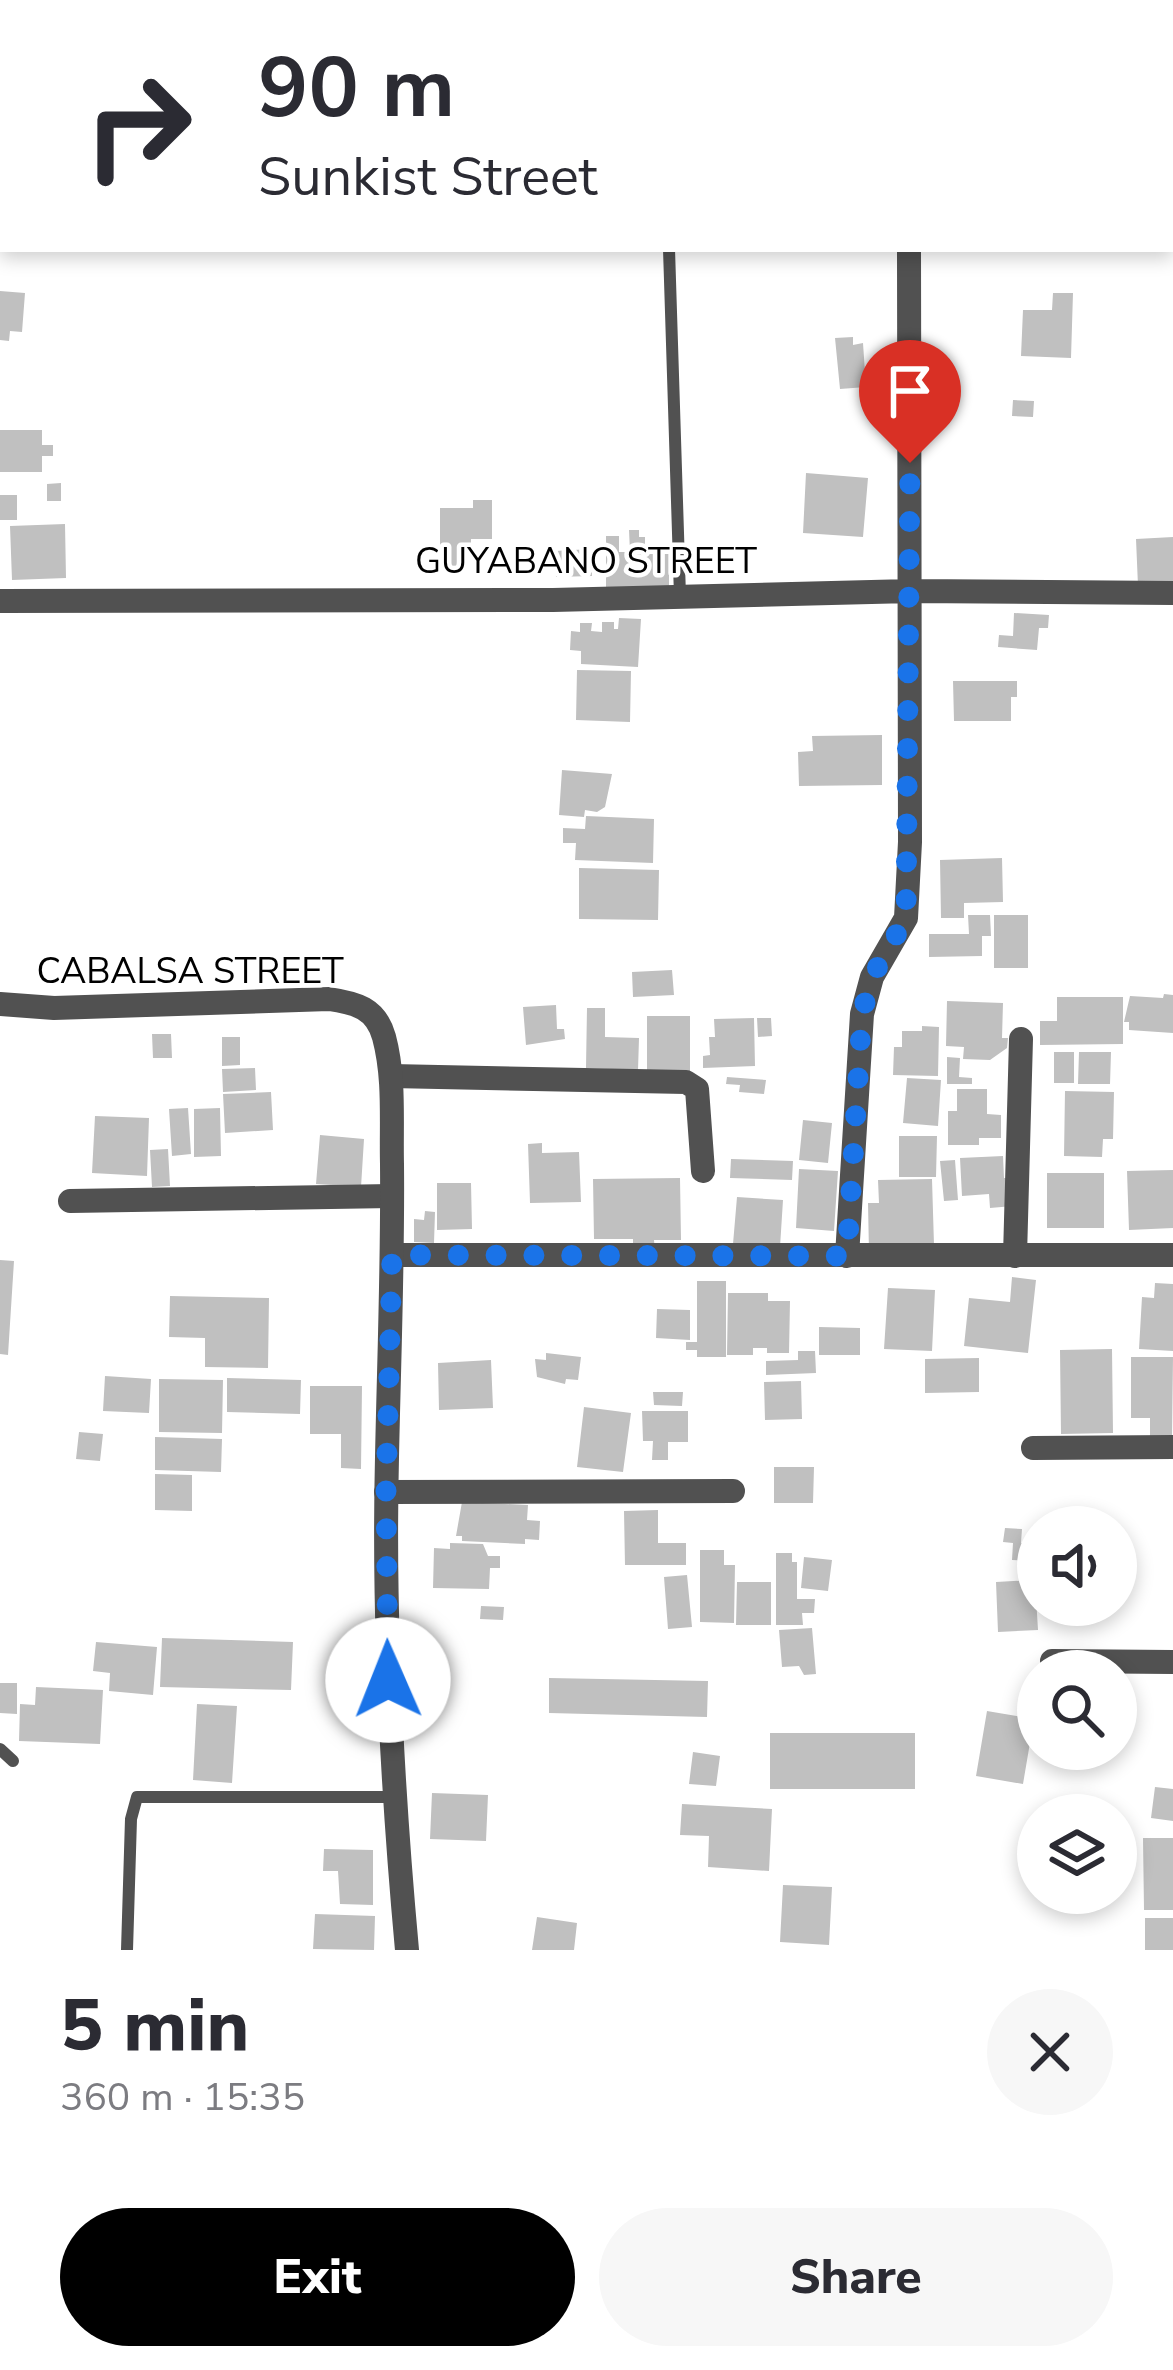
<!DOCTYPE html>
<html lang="en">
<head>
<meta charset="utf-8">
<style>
  body { margin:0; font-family:"Nunito Sans",sans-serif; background:#f7f7f7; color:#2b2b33; height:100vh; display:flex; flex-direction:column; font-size:45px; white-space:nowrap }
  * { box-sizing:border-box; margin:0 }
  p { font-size:39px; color:#7c7c81 }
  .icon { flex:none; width:66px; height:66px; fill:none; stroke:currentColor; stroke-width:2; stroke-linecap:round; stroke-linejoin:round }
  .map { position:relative; height:1950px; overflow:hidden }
  .panel { display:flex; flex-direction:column; background:#fff; flex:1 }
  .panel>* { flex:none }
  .top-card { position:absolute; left:0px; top:0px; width:1173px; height:252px; box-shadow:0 6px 18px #0003; background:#fff; color:#2b2b33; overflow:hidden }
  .controls { position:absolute; left:1017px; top:1506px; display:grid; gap:24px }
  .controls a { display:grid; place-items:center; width:120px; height:120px; border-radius:50%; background:#fff; box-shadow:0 6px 18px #0003; font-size:60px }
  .pin { position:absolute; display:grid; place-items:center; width:102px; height:102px; color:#fff; margin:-123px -51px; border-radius:50% 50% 50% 0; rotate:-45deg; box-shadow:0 0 12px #0007 }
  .pin .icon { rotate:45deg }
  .me { position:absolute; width:132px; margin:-66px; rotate:359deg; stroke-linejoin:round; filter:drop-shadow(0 0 9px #0008) }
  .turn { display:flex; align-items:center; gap:42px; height:252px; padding:0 60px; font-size:54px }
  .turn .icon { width:156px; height:156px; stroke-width:2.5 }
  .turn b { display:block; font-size:84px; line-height:102px }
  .round { display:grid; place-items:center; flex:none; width:126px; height:126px; border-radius:63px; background:#f7f7f7 }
  .head { display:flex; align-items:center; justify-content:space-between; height:204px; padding:0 60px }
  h1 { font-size:72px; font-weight:800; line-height:90px }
  .primary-button { display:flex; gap:24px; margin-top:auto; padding:24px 60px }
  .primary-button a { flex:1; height:138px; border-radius:72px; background:#000; color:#fff; font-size:48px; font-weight:800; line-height:138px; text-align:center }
  .primary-button a+a { background:#f7f7f7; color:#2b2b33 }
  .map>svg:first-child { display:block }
  .building { fill:#c0c0c0 }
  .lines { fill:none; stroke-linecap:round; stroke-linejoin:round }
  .service { stroke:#515151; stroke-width:12 }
  .minor { stroke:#515151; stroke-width:24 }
  .tertiary { stroke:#515151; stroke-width:24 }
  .route { stroke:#1a73e8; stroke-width:21; stroke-dasharray:0 37.8 }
  .labels { text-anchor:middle; stroke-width:9; stroke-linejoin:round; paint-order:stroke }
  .street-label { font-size:36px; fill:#000; stroke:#fff }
</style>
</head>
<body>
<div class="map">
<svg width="1173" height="1950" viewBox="0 0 1173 1950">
  <rect width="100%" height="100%" fill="#fff"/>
  <path class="building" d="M0 291 25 293 22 332 10 331 9 341 0 340Z
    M1053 293H1073L1071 358 1021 356 1023 310H1052Z
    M853 337V345L863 343 866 387 840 389 835 338Z
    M1013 400 1034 401 1033 417 1012 416Z
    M0 430H42V445H53V456H42V472H0Z
    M806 473 868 478 863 537 803 533Z
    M61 483V501H47V484Z
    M0 495H17V520H0Z
    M473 500H492V539H471V553H464V569L440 568V508H473Z
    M65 524 66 578 12 580 10 526Z
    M629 530H639V537H645V552H669V596H606V536H619V552H630Z
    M1173 537V585L1138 586 1136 539Z
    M591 549 592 576 556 577 555 551Z
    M1014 613 1049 615 1048 628H1039L1037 650 998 647 999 635 1013 636Z
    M619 618 641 619 638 667 581 664V651L570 650 571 631 580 632V623H592L591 631 602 632V622H614V629H618Z
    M577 670 631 671 630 722 576 720Z
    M953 681H1017V697H1011V721H954Z
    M882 735V785L799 786 798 752 813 751 812 736Z
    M562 770 612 774 605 807 597 812 585 810 584 817 559 815Z
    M586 816 654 819 653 863 575 860 576 843H563V828L585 829Z
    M1002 858 1003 902 964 903V918H941L940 860Z
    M579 868 659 870 658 920 579 919Z
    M968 915H990L991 936H982V956L929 957V934H969Z
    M994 915H1028V968H994Z
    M672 970 674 995 633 997 632 972Z
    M1164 994 1173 995V1033L1129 1030V1022H1124L1130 996 1163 998Z
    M1057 997H1123V1044L1040 1045V1021H1057Z
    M947 1001 1003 1003 1002 1038H1008L1007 1048 990 1060 963 1059 964 1047 946 1046Z
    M556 1005 557 1029H564L565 1039 526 1045 523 1007Z
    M587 1008H605V1037L639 1038 638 1070 586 1068Z
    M647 1016H690V1074H647Z
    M754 1018 755 1066 703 1068V1056L710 1055 709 1037H715L714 1019Z
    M757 1018H771L772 1036 758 1037Z
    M922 1026 939 1027 938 1076 893 1075 894 1047H902V1031H922Z
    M152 1034H171L172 1058H153Z
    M222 1037H240V1065L222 1066Z
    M1054 1052H1074V1083H1054Z
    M1079 1052H1111L1110 1084H1078Z
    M947 1057 960 1058 959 1077 972 1078V1084H947Z
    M255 1068 256 1090 223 1092 222 1069Z
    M727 1077 766 1080 764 1094 739 1092 740 1085 726 1084Z
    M907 1078 941 1080 938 1126 903 1123Z
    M957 1089H987V1114L1001 1115V1138H979V1145H948V1111H957Z
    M1065 1091 1114 1092 1113 1139H1103L1102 1157 1064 1156Z
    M271 1092 273 1130 225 1133 223 1094Z
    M188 1108 191 1154 172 1156 169 1109Z
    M220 1108 221 1156 194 1157V1109Z
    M95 1116 149 1118 147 1176 92 1173Z
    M803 1120 832 1123 828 1163 799 1160Z
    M320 1135 364 1139 361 1187 316 1184Z
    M899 1136H937L936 1177H899Z
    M542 1143V1153L579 1152 581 1202 530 1203 528 1144Z
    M168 1149 170 1186 152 1187 150 1150Z
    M1003 1156 1004 1178H1012L1013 1206 990 1208 989 1194 962 1196 960 1158Z
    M731 1159 793 1161 792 1180 730 1178Z
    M955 1160 958 1200 944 1201 940 1161Z
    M799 1169 838 1171 834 1231 796 1228Z
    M1173 1170V1228L1129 1230 1127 1171Z
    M1047 1173H1104V1228H1047Z
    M680 1178 681 1240H654L655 1251 633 1252V1239H594L593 1179Z
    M932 1179 934 1245 869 1253 868 1203H879L878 1180Z
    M437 1183H471L472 1229 437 1230Z
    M737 1197 783 1200 780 1247 733 1244Z
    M425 1211 435 1212 434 1243 414 1242V1219L424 1220Z
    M0 1260 14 1261 8 1355 0 1354Z
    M1012 1277 1036 1280 1028 1353 964 1346 969 1298 1010 1302Z
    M697 1281H726V1357H697V1350H686V1342H697Z
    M1155 1283 1173 1284V1351L1139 1349 1142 1297 1154 1298Z
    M888 1288 935 1290 932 1351 884 1349Z
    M728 1293H768V1301H790L789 1353H767V1348H753V1355H727Z
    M170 1296 269 1298 268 1368 205 1367V1338L169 1337Z
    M657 1309 690 1310V1340L656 1338Z
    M819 1327 860 1328V1355H819Z
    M1112 1349 1113 1433 1061 1434 1060 1350Z
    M798 1351H815L816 1373 766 1375V1361L798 1360Z
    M546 1353 581 1357 578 1380 566 1379 565 1384 537 1377 535 1359 546 1360Z
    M1131 1357H1173L1172 1438H1150V1418H1131Z
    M979 1358V1392L925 1393V1359Z
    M491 1360 493 1408 439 1410 438 1363Z
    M105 1376 151 1379 149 1413 103 1411Z
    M227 1378 301 1380 300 1414 227 1412Z
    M159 1379 223 1380 222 1433 159 1432Z
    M801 1381 802 1419 765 1420 764 1382Z
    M310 1386H362L361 1469 341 1468V1434H310Z
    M653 1392H683L682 1406 654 1405Z
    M584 1407 631 1413 623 1472 577 1467Z
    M642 1411H688V1442H668V1460H652L653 1441H643Z
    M79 1432 103 1434 100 1461 76 1459Z
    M155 1437 222 1439 221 1472 155 1470Z
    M774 1467H814L813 1503H774Z
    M155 1474 192 1475V1511L155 1510Z
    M462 1502 528 1505 527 1520 540 1521 539 1540 525 1539V1544L462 1541V1536H456Z
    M658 1510V1543H686V1565H625L624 1511Z
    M1005 1528 1022 1529 1021 1543 1032 1544 1030 1561 1012 1560 1013 1543 1003 1542Z
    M1116 1538H1130L1129 1566 1116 1565Z
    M450 1543 483 1544 488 1556H500V1568H490L489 1589 433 1588 434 1548 450 1549Z
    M700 1550H724V1565H735L734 1623 700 1622Z
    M776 1553H792V1562H797V1599H815L814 1613H802L803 1625H776Z
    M804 1557 832 1560 828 1591 801 1588Z
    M687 1575 692 1627 668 1629 664 1577Z
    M1035 1580 1038 1630 998 1632 996 1582Z
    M737 1582H771V1625H736Z
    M481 1606 504 1607 503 1620 480 1619Z
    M812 1628 816 1674 804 1675 799 1666 782 1667 779 1630Z
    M162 1638 293 1642 291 1690 160 1687Z
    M96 1642 157 1647 153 1695 109 1691 110 1673 93 1671Z
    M549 1678 708 1681 707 1717 549 1713Z
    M0 1683H17V1714L0 1713Z
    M36 1687 103 1690 100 1744 19 1741 20 1704 35 1705Z
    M197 1704 237 1706 232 1783 193 1780Z
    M987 1711 1034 1719 1023 1784 976 1776Z
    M770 1733H915V1789H770Z
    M693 1752 720 1756 716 1786 689 1784Z
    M1155 1787 1173 1789V1821L1151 1818Z
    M432 1793 488 1795 486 1841 430 1839Z
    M682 1804 772 1809 769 1871 708 1867 709 1836 680 1835Z
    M1143 1838H1173V1910H1144Z
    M324 1849 373 1850V1905L340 1904 338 1871H323Z
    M783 1885 832 1887 829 1945 780 1942Z
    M315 1914 375 1916 374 1950 313 1949Z
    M537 1917 577 1923 574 1950H532Z
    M1145 1918H1173V1950H1145Z"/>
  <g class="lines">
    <path class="service" d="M669 249 680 596
      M0 1749 13 1761
      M127 1950 131 1819 137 1797H393"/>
    <path class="minor" d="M420 3 425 0
      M0 19H3
      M0 601 553 600 911 591 1173 593
      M391 1076 686 1082 697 1089 703 1171
      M70 1201 392 1196
      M392 1255H1173
      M847 1256 862 1014 872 977 906 918 910 842 909 249
      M1015 1256 1021 1039
      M1033 1448 1173 1447
      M386 1492 733 1491
      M1052 1661 1173 1662"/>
    <path class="tertiary" d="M0 1004 54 1008 329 999C356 1003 376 1008 384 1037 395 1078 391 1122 392 1164 393 1262 389 1359 387 1457 383 1622 392 1786 407 1950"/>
  </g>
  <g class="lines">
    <path class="route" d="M388 1680 386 1492 392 1255 847 1256 862 1014 872 977 906 918 910 463"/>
  </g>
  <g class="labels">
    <g class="street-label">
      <text x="586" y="573">GUYABANO STREET</text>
      <text x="190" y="983">CABALSA STREET</text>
    </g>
  </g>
</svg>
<div class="controls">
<a><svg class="icon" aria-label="sound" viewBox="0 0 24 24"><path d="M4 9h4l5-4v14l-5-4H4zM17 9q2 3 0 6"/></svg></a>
<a><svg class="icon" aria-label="search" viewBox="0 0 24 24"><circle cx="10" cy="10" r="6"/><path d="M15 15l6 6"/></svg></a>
<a><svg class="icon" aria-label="layers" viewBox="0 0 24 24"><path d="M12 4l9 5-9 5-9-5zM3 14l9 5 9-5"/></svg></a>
</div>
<div class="pin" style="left:910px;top:463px;background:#d93025"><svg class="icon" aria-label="arrive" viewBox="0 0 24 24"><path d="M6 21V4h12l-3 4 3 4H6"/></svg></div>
<svg class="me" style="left:388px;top:1680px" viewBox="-20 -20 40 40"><circle r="19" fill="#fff"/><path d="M0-13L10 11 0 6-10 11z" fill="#1a73e8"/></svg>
<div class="top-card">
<div class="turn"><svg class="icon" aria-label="right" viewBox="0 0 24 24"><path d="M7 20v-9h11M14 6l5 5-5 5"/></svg><div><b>90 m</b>Sunkist Street</div></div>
</div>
</div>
<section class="panel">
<div class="head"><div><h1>5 min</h1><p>360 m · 15:35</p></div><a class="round"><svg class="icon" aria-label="close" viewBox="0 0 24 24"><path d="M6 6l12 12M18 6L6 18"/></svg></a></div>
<div class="primary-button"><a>Exit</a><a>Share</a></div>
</section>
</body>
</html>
